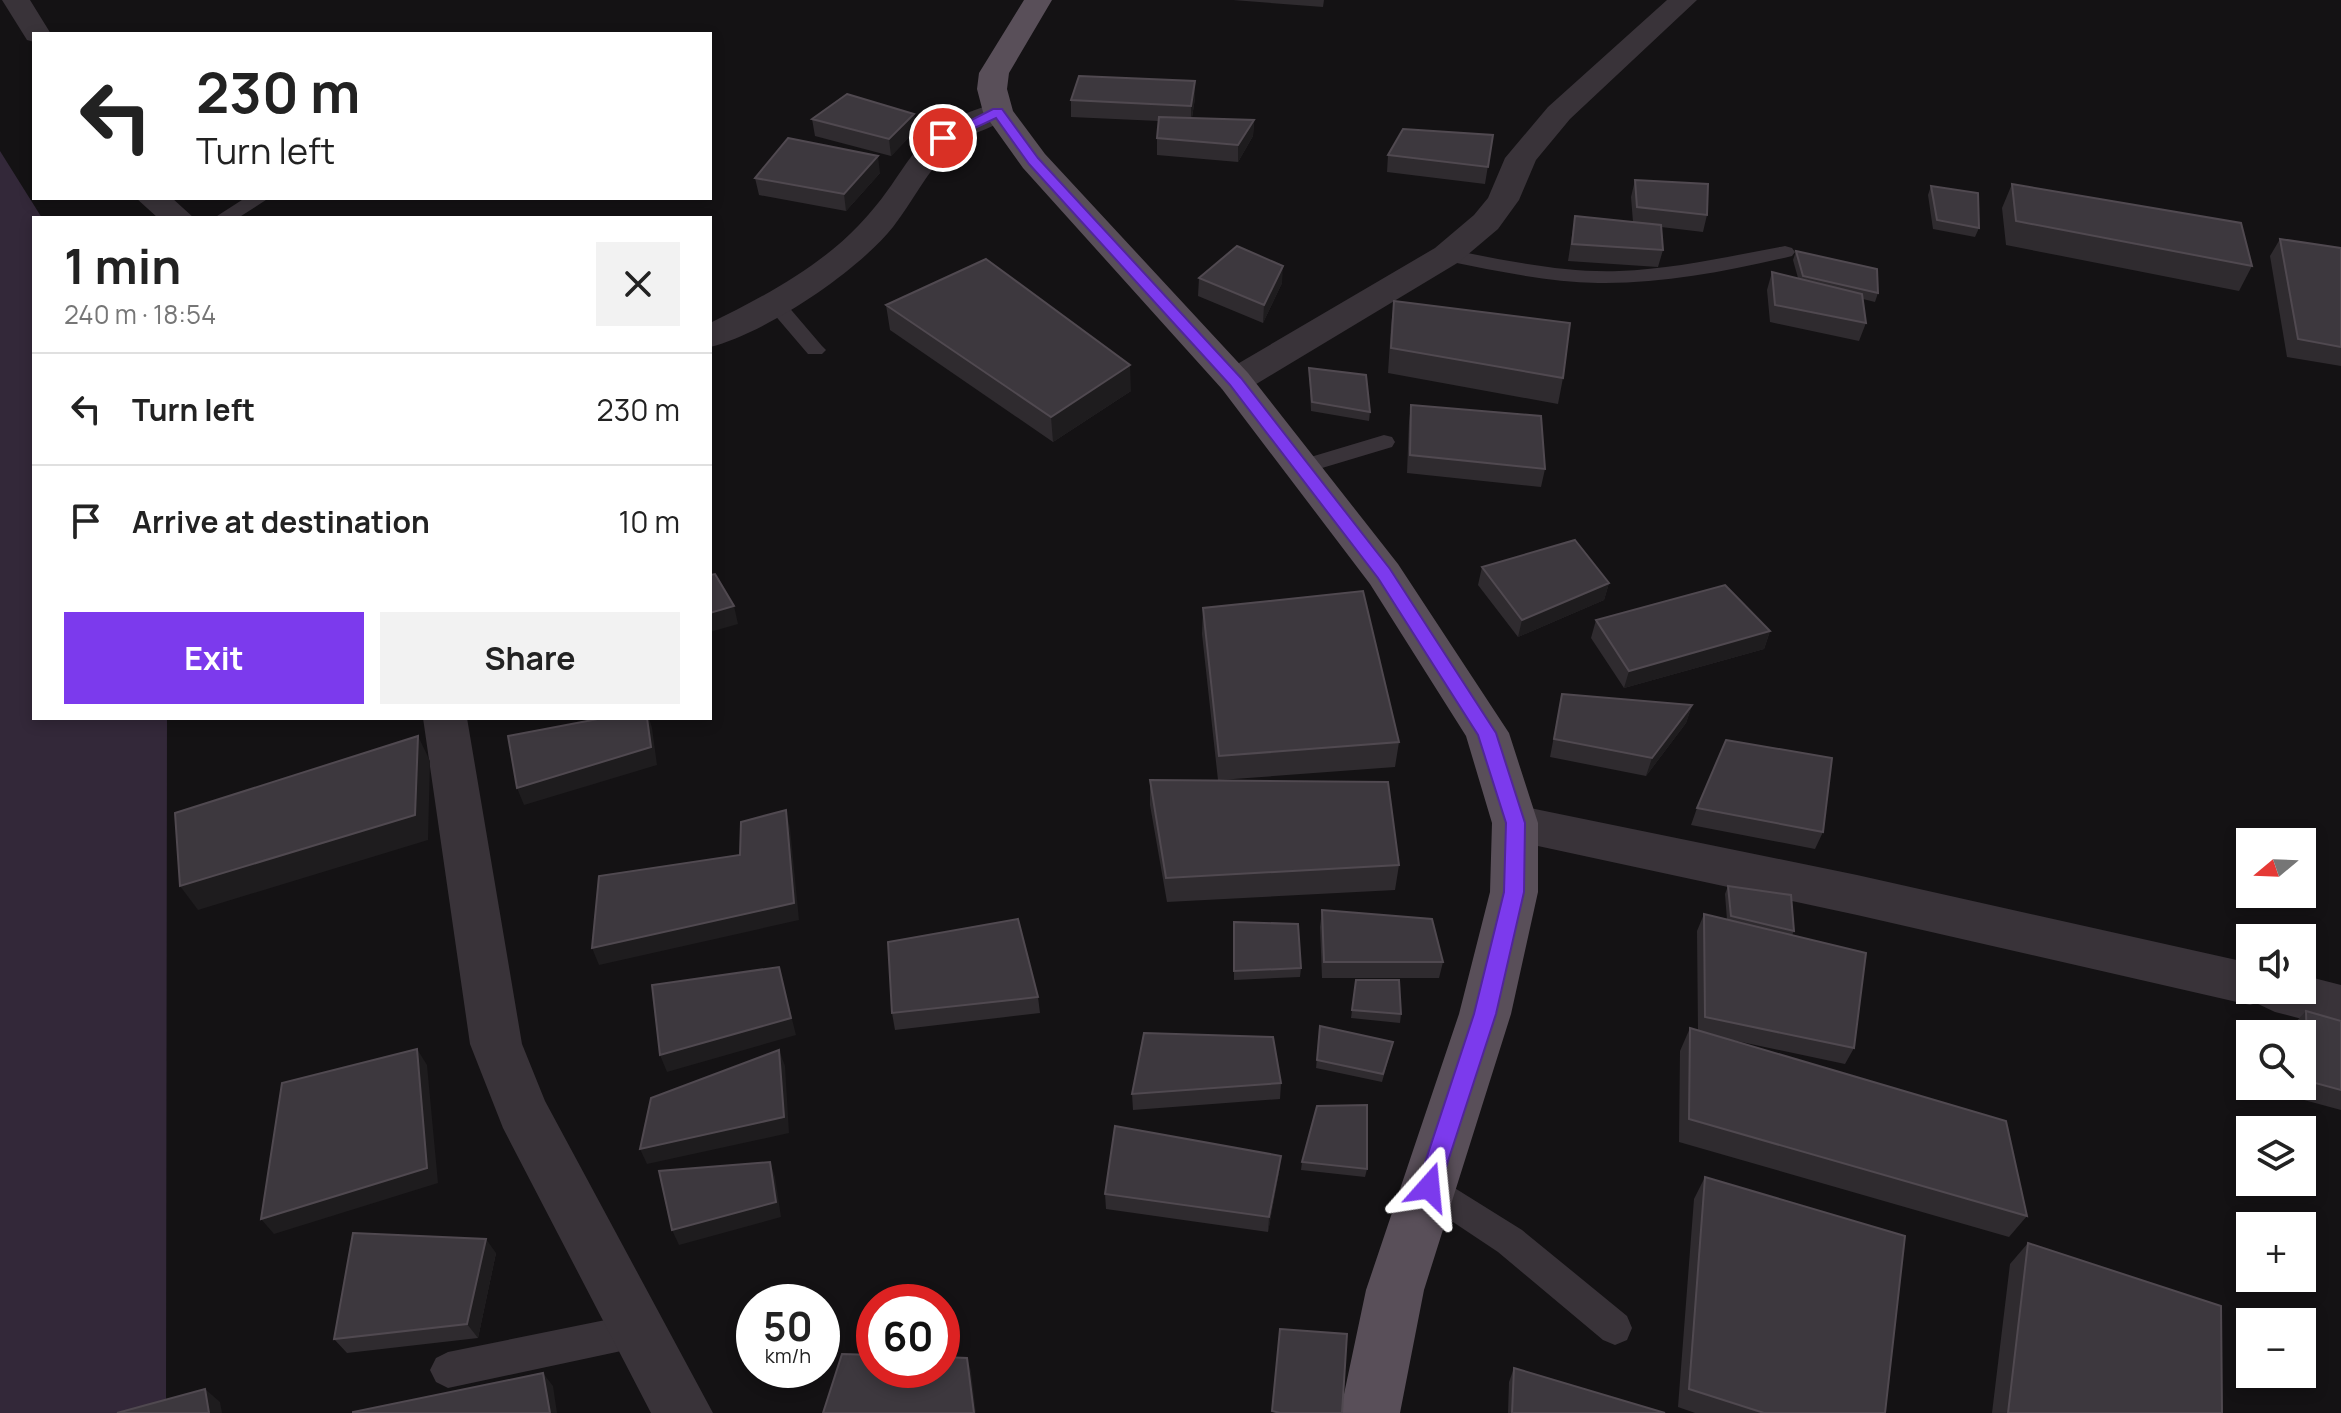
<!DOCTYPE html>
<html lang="en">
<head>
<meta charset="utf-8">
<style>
  body { margin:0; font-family:Manrope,sans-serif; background:#f2f2f2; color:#222; height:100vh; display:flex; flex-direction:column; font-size:30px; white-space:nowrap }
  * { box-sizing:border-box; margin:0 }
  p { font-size:26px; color:#767676 }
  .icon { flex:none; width:44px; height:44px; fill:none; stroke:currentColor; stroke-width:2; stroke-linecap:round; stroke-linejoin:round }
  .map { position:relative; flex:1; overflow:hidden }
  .sheet { position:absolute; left:32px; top:216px; width:680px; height:504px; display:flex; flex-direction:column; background:#fff; border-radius:0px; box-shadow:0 4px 12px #0003 }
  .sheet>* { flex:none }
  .guide { position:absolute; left:32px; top:32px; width:680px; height:168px; border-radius:0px; box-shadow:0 4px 12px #0003; background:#fff; color:#222; overflow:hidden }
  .needle { width:52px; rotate:251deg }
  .fabs { position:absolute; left:2236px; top:828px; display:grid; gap:16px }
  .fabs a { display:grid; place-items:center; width:80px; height:80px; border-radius:0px; background:#fff; box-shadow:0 4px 12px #0003; font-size:40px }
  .speed { position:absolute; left:736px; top:1284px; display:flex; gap:16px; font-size:40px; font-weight:700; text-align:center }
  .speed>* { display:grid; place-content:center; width:104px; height:104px; border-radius:50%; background:#fff; box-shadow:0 4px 12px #0003; line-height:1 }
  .speed small { font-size:20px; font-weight:400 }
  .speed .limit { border:12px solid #d22; background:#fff; color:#111 }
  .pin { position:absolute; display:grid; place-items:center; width:68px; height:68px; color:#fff; margin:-34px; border:4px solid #fff; border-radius:50%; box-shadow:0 2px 8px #0007 }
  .me { position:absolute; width:88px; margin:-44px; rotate:18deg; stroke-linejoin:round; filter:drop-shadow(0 0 6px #0008) }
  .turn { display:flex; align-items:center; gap:28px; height:168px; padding:0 32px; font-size:36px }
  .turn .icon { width:104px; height:104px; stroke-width:2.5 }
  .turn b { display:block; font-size:56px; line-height:68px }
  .round { display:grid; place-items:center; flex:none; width:84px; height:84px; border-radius:0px; background:#f2f2f2 }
  .overview { display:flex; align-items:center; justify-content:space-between; height:136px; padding:0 32px }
  h1 { font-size:48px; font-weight:700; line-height:60px }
  .action { display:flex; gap:16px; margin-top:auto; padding:16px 32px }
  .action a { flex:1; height:92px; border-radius:0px; background:#7c3aed; color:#fff; font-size:32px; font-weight:700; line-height:92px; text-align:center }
  .action a+a { background:#f2f2f2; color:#222 }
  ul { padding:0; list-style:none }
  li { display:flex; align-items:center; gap:24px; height:112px; padding:0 32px; border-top:2px solid #e0e0e0 }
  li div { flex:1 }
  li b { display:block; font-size:30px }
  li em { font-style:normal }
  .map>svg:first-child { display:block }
  .water { fill:#332839 }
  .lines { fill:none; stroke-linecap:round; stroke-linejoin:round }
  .service { fill:#393339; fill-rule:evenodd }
  .minor { fill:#393339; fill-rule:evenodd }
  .primary { fill:#594f59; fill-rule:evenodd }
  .wall { fill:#2f2b2f }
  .shaded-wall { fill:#1e1c1e }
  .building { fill:#3d383e; stroke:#504950; stroke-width:2 }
  .route { fill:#7c3aed; stroke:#51269a; stroke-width:2 }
</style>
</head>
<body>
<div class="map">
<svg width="2341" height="1413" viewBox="0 0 2341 1413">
  <rect width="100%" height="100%" fill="#141214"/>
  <path class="water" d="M0 151 42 218H34V718H167L166 1413H0Z"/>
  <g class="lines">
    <path class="service" d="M245 198H269L238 218H214Z
      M1785 246 1792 248 1795 252 1792 256C1730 271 1662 284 1598 283 1547 282 1497 271 1447 261L1437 255 1447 249C1504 260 1561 273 1619 271 1675 269 1730 256 1785 246Z
      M774 296 781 298 822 346 826 350 822 354H808L767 306 764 302Z
      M1384 435 1392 437 1395 442 1392 447 1302 474 1294 472 1291 467 1294 462Z
      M1429 1172 1522 1230 1627 1316 1632 1328 1627 1340 1615 1345 1603 1340 1498 1252 1417 1198 1413 1187 1417 1176Z
      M640 1313 652 1318 657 1330 652 1342 640 1347 448 1388 436 1382 430 1370 436 1358 448 1352Z"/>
    <path class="minor" d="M2 0H30L51 34H34V42L27 40Z
      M1667 0H1697L1570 119 1536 160 1519 200 1498 229 1459 262 1248 389 1235 392 1222 389 1217 381 1222 373 1435 248 1474 215 1488 198 1505 158 1548 107Z
      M998 103 1009 106 1013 112C1003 127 967 132 951 148 927 171 913 201 893 227 857 272 766 333 710 347V323C763 297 818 268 859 225 915 168 907 126 998 103Z
      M136 198H172L194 218H158Z
      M423 718H467L522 1044 545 1101 713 1413H651L503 1128 470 1044Z
      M1515 805 1857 875 2250 963V990H2302V975L2341 985V1029L2275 1012 2256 1003 2250 1005 1857 915 1515 841 1498 836 1492 823 1498 810Z"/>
    <path class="primary" d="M1024 0H1052L1009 73 1007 89 1013 111 1045 154 1248 373 1398 564 1509 733 1538 823V892L1511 1014 1424 1290 1400 1413H1340L1366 1290 1459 1014 1490 892 1492 823 1466 736 1370 584 1222 389 1023 168 983 112 977 89 979 73Z"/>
  </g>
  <path class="wall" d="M1233 0H1324L1323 7Z
    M1195 98 1192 118 1254 120 1253 136 1238 162 1157 155V138L1159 121 1071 117V100Z
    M914 114 916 130 891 156 815 136 812 119Z
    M1493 135 1485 184 1387 172 1388 155Z
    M880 173 846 211 759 195 755 178Z
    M1635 180 1707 215 1703 232 1661 227 1663 250 1658 267 1568 261 1575 216 1633 222 1631 197Z
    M2012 184 2252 266 2239 291 2006 245 2002 208Z
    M1931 186 1979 228 1975 237 1933 229 1928 195Z
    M2280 239 2341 248V366L2287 357 2270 256Z
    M1796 251 1878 293 1875 302 1863 299 1866 323 1859 341 1770 322 1767 290 1772 272 1798 278 1793 260Z
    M1199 278 1282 283 1263 323 1198 296Z
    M1394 301 1563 378 1558 404 1388 373 1391 326Z
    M886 305 1131 391 1053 442 890 330Z
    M1309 368 1370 412 1369 421 1311 411Z
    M1411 405 1545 469 1541 487 1407 473 1409 422Z
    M1482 567 1609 583 1604 600 1518 637 1478 585Z
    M1203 608 1399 742 1395 767 1220 780 1399 865 1395 890 1167 902 1150 805V780H1218L1202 634Z
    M1596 620 1770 631 1764 649 1624 688 1591 638Z
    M1562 694 1692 705 1686 723 1646 776 1550 757Z
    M1697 808 1823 832 1815 849 1691 825Z
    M1728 886 1794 931 1792 935 1854 1048 1845 1064 1732 1040 2027 1216 2009 1237 1679 1142 1680 1051 1690 1028 1698 1030 1697 931 1704 914 1727 920 1725 894Z
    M1322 910 1443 962 1439 978H1322L1320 927Z
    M1234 922 1301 968 1300 977 1234 980Z
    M1356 980 1401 1014 1400 1023 1351 1018Z
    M1038 997 1040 1013 895 1030 892 1013Z
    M2306 1011 2341 1021V1110L2293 1097 2292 1086H2302V1034H2291V1027Z
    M1320 1026 1393 1042 1382 1082 1316 1068Z
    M1281 1083 1280 1099 1133 1110 1132 1094Z
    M1281 1156 1279 1172 1268 1232 1106 1209 1105 1194Z
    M1302 1162 1367 1169 1365 1177 1301 1170Z
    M1705 1177 1885 1413H1695L1678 1407 1694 1199Z
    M2028 1243 2222 1413H1992L2010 1264Z
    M496 1253 478 1338 347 1353 334 1339Z
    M1514 1368 1665 1413H1508L1509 1382Z"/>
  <path class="shaded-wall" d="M1195 81V98L1191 123V106Z
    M914 114 916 130 891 156 889 139Z
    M1254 120 1253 136 1238 162V145Z
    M878 156 880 173 846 211 844 194Z
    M1283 266 1282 283 1263 323 1264 305Z
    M1130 365 1131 391 1053 442 1051 417Z
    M1609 583 1604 600 1518 637 1522 620Z
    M734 606 738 624 710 632V613Z
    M1770 631 1764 649 1624 688 1629 671Z
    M1692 705 1686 723 1646 776 1652 758Z
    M647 718H649L652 728 657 765 524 805 517 788Z
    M418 736 430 761 428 840 198 910 180 886Z
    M786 810 790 828 799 920 599 965 592 948 794 903Z
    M779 967 796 1035 667 1072 660 1055Z
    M417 1049 427 1065 438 1183 274 1234 261 1219Z
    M779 1050 785 1066 789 1133 647 1164 640 1149Z
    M1281 1156 1279 1172 1268 1232 1269 1217Z
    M770 1162 775 1177 781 1217 679 1245 672 1230Z
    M486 1239 496 1253 478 1338 467 1324Z
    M967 1358 971 1371 976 1413H974Z
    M543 1373 553 1386 557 1413H550Z
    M205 1389 220 1402 222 1413H209Z"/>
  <path class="building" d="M1079 76 1195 81 1191 106 1071 100Z
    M847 94 914 114 889 139 812 119Z
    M1159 117 1254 120 1238 145 1157 138Z
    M1403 129 1493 135 1488 167 1388 155Z
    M788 138 878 156 844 194 755 178Z
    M1635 180 1708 184 1707 215 1637 207Z
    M2012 184 2241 223 2252 266 2016 221Z
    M1931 186 1978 193 1979 228 1937 220Z
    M1575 216 1661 225 1663 250 1572 244Z
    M2280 239 2341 248V347L2298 339Z
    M1237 246 1283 266 1264 305 1199 278Z
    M1796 251 1877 269 1878 293 1803 276Z
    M986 259 1130 365 1051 417 886 305Z
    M1772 272 1862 294 1866 323 1775 305Z
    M1394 301 1570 323 1563 378 1391 348Z
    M1309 368 1366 375 1370 412 1312 402Z
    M1411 405 1541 416 1545 469 1410 455Z
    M1575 540 1609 583 1522 620 1482 567Z
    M715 574 734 606 710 613V575Z
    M1725 585 1770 631 1629 671 1596 620Z
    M1363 591 1399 742 1219 756 1203 608Z
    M1562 694 1692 705 1652 758 1554 739Z
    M603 718H647L651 747 517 788 508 736Z
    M418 736 415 815 180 886 175 813Z
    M1726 740 1832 758 1823 832 1697 808Z
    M1150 780 1388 782 1399 865 1166 878Z
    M786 810 794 903 592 948 599 876 740 855 741 822Z
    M1728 886 1791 895 1794 931 1731 916Z
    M1322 910 1432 919 1443 962H1324Z
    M1704 914 1866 953 1854 1048 1705 1017Z
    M1018 919 1038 997 892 1013 888 942Z
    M1234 922 1298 924 1301 968 1234 971Z
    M779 967 791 1018 660 1055 652 985Z
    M1356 980H1399L1401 1014 1352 1010Z
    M2306 1011 2341 1021V1090L2308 1081Z
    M1320 1026 1393 1042 1383 1074 1317 1060Z
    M1690 1028 2006 1121 2027 1216 1689 1119Z
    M1144 1033 1273 1037 1281 1083 1132 1094Z
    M417 1049 427 1168 261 1219 282 1083Z
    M779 1050 784 1117 640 1149 651 1098Z
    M1367 1105V1169L1302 1162 1317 1106Z
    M1115 1126 1281 1156 1269 1217 1105 1194Z
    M770 1162 776 1202 672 1230 659 1171Z
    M1705 1177 1905 1236 1885 1413H1764L1689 1389Z
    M353 1233 486 1239 467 1324 334 1339Z
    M2028 1243 2221 1306 2222 1413H2008Z
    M1280 1329 1347 1334 1342 1413H1280L1272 1411Z
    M842 1354 874 1355V1370H942V1357L967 1358 974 1413H823Z
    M1514 1368 1665 1413H1512Z
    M543 1373 550 1413H353V1412Z
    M205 1389 209 1413H117Z"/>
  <path class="route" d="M993 109H1002L1038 158 1241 378 1390 569 1496 733 1525 823 1524 892 1496 1014 1437 1195 1429 1198 1421 1195 1417 1187 1474 1014 1504 892 1506 823 1478 735 1378 578 1230 385 1029 164 996 118 947 141 936 138Z"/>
</svg>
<div class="fabs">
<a><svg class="needle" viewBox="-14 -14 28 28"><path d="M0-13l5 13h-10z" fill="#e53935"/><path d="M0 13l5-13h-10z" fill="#767676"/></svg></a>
<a><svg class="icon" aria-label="sound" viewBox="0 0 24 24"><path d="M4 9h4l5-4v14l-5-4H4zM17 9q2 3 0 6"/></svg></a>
<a><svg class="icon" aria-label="search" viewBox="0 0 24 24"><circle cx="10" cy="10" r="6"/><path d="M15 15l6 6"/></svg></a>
<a><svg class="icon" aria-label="layers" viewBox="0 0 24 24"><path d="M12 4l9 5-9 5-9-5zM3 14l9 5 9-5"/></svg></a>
<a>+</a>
<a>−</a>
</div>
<div class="speed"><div>50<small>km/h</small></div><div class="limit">60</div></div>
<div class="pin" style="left:943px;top:138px;background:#d93025"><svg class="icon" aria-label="arrive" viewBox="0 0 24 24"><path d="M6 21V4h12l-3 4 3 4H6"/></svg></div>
<svg class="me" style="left:1429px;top:1187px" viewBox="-20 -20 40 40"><path d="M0-17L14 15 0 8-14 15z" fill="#7c3aed" stroke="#fff" stroke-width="4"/></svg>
<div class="guide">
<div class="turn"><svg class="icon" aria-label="left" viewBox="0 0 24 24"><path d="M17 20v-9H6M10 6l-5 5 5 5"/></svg><div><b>230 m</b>Turn left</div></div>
</div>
<section class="sheet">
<div class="overview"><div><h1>1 min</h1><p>240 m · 18:54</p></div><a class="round"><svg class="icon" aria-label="close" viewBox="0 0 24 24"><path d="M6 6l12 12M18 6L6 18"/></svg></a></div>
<ul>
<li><svg class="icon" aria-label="left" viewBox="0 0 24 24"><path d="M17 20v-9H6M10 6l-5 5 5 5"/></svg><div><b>Turn left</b></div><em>230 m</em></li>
<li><svg class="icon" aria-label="arrive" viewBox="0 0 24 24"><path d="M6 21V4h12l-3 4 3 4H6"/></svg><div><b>Arrive at destination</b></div><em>10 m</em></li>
</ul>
<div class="action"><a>Exit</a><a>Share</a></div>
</section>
</div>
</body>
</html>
